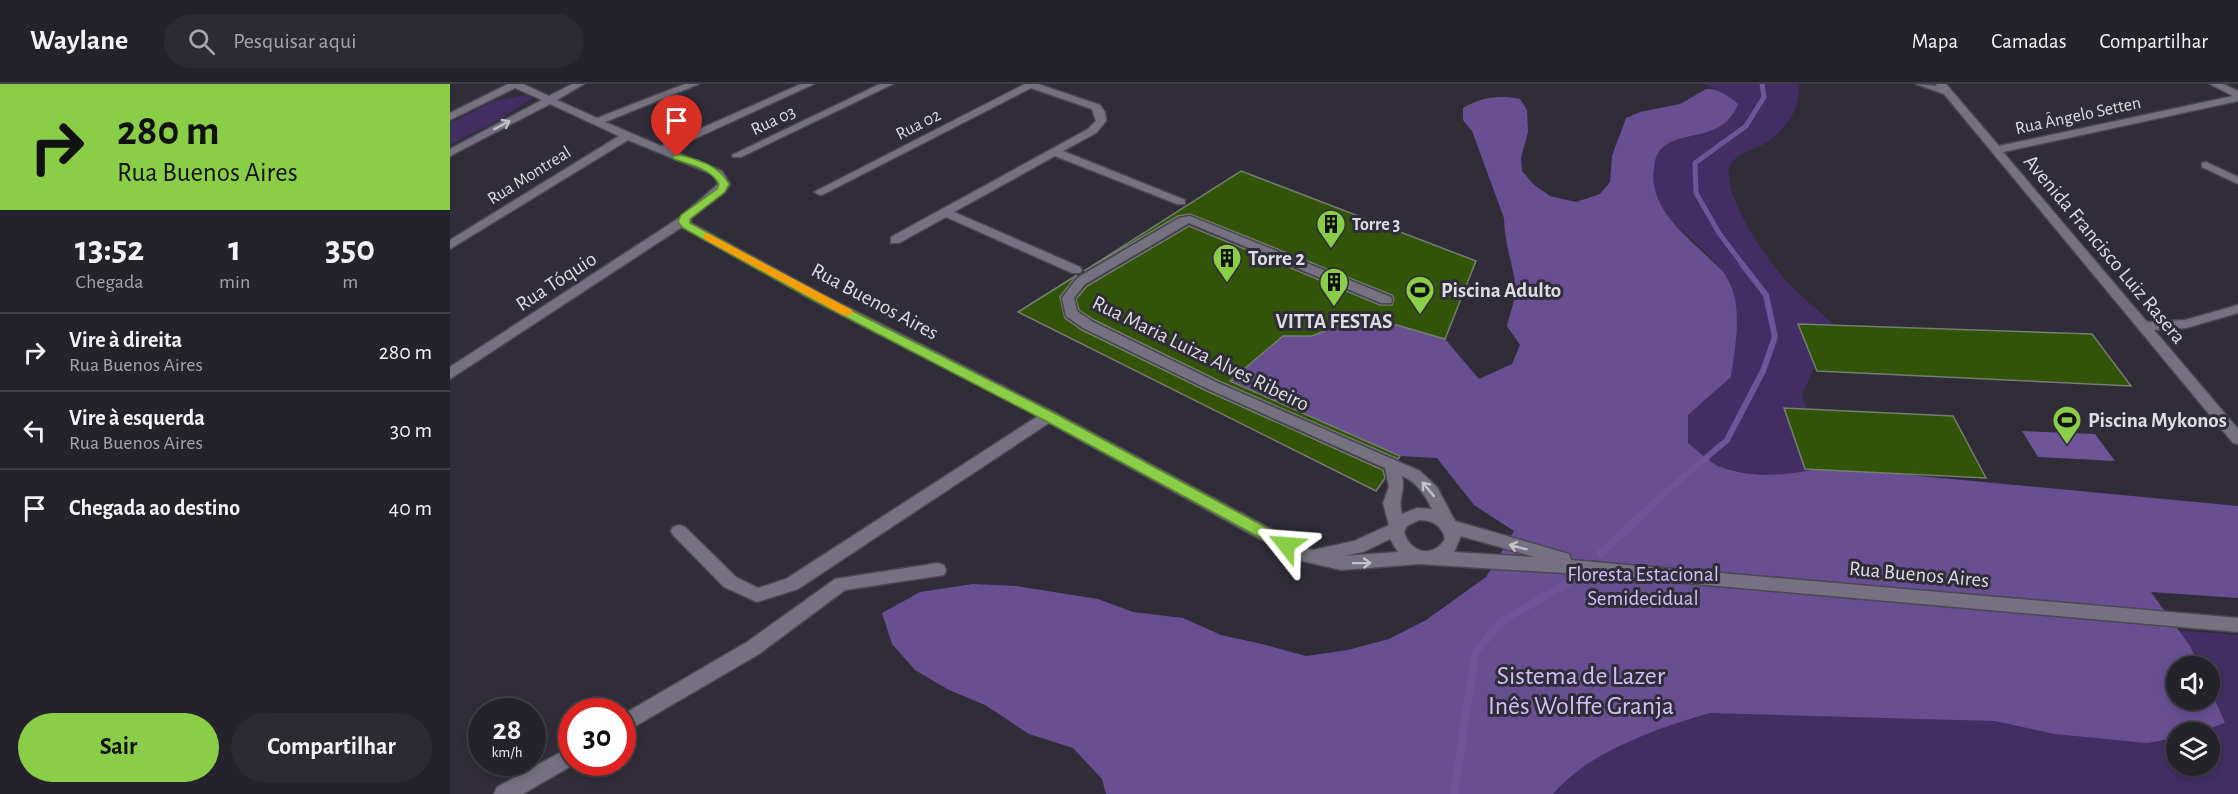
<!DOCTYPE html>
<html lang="pt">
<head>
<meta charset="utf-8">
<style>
  body { margin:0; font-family:"Alegreya Sans",sans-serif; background:#2c2a33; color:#f1f3f6; height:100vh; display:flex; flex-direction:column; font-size:22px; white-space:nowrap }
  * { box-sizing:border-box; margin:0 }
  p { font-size:20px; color:#a3a4a9 }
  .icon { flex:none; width:33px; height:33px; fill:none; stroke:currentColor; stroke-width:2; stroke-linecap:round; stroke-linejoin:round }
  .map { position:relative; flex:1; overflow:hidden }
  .side { display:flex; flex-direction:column; background:#24222b; width:450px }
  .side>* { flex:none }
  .guide { background:#8ace47; color:#111; overflow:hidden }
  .buttons { position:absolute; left:1716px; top:572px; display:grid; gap:12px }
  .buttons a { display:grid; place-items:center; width:54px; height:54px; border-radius:50%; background:#24222b; box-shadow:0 3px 9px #0003,0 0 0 2px #413f47; font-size:30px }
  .speed { position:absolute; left:18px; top:614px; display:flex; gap:12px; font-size:30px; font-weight:700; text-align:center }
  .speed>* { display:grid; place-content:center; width:78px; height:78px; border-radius:50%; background:#24222b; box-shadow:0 3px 9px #0003,0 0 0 2px #413f47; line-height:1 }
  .speed small { font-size:15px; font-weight:400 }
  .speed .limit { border:9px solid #d22; background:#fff; color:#111 }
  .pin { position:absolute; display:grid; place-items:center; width:51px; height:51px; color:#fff; margin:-62px -26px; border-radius:50% 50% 50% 0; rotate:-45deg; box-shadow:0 0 6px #0007 }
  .pin .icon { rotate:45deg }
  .me { position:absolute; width:66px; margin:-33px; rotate:298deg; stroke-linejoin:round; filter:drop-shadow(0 0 4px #0008) }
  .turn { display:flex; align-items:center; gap:21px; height:126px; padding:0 18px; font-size:27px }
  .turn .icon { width:78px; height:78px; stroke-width:2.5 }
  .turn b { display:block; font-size:42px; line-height:51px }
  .eta { display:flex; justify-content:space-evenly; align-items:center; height:102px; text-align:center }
  .eta b { font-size:36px; font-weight:700; line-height:42px }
  .action { display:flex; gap:12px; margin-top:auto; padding:12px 18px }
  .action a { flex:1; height:69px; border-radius:36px; background:#8ace47; color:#111; font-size:24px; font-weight:700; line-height:69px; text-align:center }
  .action a+a { background:#2c2a33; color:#f1f3f6 }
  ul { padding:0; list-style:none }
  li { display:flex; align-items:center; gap:18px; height:78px; padding:0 18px; border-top:2px solid #413f47 }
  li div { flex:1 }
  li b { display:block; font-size:22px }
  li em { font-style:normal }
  header { display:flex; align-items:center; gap:36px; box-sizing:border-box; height:84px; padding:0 30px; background:#24222b; border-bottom:2px solid #413f47 }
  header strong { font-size:28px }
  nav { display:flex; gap:33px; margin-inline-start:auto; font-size:21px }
  .search { width:420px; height:54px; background:#2c2a33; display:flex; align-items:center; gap:15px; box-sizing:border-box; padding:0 21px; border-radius:33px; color:#a3a4a9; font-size:22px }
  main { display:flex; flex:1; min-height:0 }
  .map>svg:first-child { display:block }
  .green { fill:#422e63; fill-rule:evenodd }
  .forest { fill:#674f92 }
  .water { fill:#6d5598 }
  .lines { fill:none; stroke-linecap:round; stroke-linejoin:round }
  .stream-far2 { stroke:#6d5598; stroke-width:5 }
  .stream-far1 { stroke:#6d5598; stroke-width:6 }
  .stream { stroke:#6d5598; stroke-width:8 }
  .building { fill:#315409; stroke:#757d70; stroke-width:1.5 }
  .minor-casing { stroke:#4b4852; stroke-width:3 }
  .minor { fill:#767180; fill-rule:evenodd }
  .oneway { stroke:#c2c0ca }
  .route { fill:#8ace47; stroke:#5a862e; stroke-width:1.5 }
  .slow { fill:#f59e0b }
  .labels { text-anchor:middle; stroke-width:6; stroke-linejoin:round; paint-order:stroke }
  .far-street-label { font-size:18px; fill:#dcdae2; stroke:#302d39 }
  .far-poi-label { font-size:18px; font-weight:bold; fill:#dcdae2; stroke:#302d39; text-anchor:start }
  .street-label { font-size:21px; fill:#dcdae2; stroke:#302d39 }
  .poi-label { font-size:21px; font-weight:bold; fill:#dcdae2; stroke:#302d39; text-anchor:start }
  .park-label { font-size:21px; fill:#d0bef8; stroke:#302d39 }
  .near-park-label { font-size:26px; fill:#d0bef8; stroke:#302d39 }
</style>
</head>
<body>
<header>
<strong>Waylane</strong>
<div class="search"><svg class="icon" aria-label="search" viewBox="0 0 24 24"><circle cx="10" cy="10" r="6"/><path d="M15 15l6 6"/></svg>Pesquisar aqui</div>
<nav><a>Mapa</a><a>Camadas</a><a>Compartilhar</a></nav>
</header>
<main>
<section class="side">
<div class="guide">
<div class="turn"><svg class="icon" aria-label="right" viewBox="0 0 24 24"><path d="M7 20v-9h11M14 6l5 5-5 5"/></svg><div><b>280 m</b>Rua Buenos Aires</div></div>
</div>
<div class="eta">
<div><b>13:52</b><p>Chegada</p></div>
<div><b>1</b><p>min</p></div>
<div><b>350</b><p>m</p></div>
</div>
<ul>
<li><svg class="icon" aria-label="right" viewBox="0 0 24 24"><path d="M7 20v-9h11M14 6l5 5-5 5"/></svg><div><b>Vire à direita</b><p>Rua Buenos Aires</p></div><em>280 m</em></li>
<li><svg class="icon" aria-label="left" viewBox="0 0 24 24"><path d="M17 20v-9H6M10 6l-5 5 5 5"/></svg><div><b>Vire à esquerda</b><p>Rua Buenos Aires</p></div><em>30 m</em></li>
<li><svg class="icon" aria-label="arrive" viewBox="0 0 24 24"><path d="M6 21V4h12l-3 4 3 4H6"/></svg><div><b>Chegada ao destino</b></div><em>40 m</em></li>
</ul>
<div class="action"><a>Sair</a><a>Compartilhar</a></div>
</section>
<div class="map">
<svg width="1788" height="710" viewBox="0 0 1788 710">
  <rect width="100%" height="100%" fill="#302d39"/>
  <path class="green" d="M1254 0H1349C1352 26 1332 51 1310 62 1301 66 1288 70 1282 78 1266 100 1312 168 1328 187 1344 207 1366 224 1384 241L1352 310 1375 383C1341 391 1303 396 1268 382 1258 377 1247 366 1238 359V331L1281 293C1283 267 1290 235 1284 210 1273 164 1196 141 1204 87 1204 81 1204 74 1208 69 1224 47 1263 53 1284 31L1275 10Z
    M75 11 83 14 49 36 0 61V39L44 17Z
    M1036 493 1788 551V710H1005ZM1726 582H1760V615H1726ZM1726 648H1760V681H1726Z"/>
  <path class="forest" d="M1256 5C1269 4 1278 12 1288 20 1273 62 1223 42 1207 71 1205 74 1205 80 1204 84 1198 124 1236 151 1262 177 1267 182 1274 187 1277 194 1294 221 1285 263 1281 293L1238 331V359C1247 366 1258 377 1268 382 1303 396 1341 391 1375 383L1788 422V514L1701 508 1740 562 1749 582H1726V615H1760V605L1775 639 1749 648H1726V654L1697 659 1605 650 1545 637 1260 629C1208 644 1138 668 1103 710H656L652 695 623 664 579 650 535 621 499 606 465 586 442 560 432 529 470 508 523 500 566 502 648 515 683 528 733 534 771 551 812 560 856 572 898 566 939 555 976 536 1036 493 1064 447 1024 421 987 374 950 372 780 296 833 252 892 240 933 237 995 255 1029 295 1062 280 1070 261 1057 242C1060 229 1067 212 1065 199 1062 178 1054 156 1054 134L1022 47 1013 36V24C1033 13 1047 11 1070 15L1077 26 1078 48 1071 74 1072 87 1083 100 1100 112 1126 118 1150 110 1160 98 1162 72 1176 34 1190 28 1230 20Z"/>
  <path class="water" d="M1572 347 1645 350 1665 377 1588 373Z"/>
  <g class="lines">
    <path class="stream-far2" d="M1293 181 1269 149 1246 109 1245 79 1296 42 1314 13 1312 0"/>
    <path class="stream-far1" d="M1210 413 1277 356 1313 287 1325 253 1316 211 1292 180"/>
    <path class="stream" d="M1151 469 1212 412
      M1004 710 1025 569 1051 538 1124 495"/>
  </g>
  <path class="building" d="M791 87 1026 177 995 255 933 237 906 244 892 240 862 252H833L780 297 950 372 948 375 769 297 644 236 629 226 626 215 637 202 739 142 930 221H942L944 215 942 211 740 130 728 132 634 187Z
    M627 191 610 213 615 234 632 246 757 307 933 386 935 394 926 407 568 228Z
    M1348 240 1642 250 1681 302 1367 287Z
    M1334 324 1503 332 1536 394 1355 385Z"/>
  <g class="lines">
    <g class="minor-casing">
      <path id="minor" d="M58 0H73L99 12 122 0H134L107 16 147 34 235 0H249L155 38 211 62 351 0H364L220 66 272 87 280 100 275 108 241 134V139L374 211 604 328 858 465 863 466 904 457 939 441 933 419 939 403 935 384 758 305 633 244 616 232 612 214 627 194 729 134 740 132 941 213 942 216 941 219H931L739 139 635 200 624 214 627 227 643 238 768 299 970 387 987 403 1005 437 1119 470 1121 476 1788 534V548L1145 491 970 480 891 486 848 476 599 339 348 505 307 518 274 503 223 451 221 447 223 443 229 441 235 443 286 493 308 504 336 495 588 332 364 217 232 143 0 295V283L229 134 268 100 264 91 178 56 0 165V156L169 52 100 20 0 72V65L92 16 65 4 0 36V29ZM952 392C967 398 975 411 982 425L967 424 952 430C947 413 956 409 952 392ZM969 436C982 436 992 441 995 455 983 475 960 469 954 448L957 442ZM1011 452 1085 473 1004 468ZM940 455 948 468 893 472 913 468Z
        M430 0H443L291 73H283L282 71Z
        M575 0H588L650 21 655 28 656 37 646 49 613 67 735 116V120H727L605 72 504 128 630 183 632 186 630 189H622L496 133 449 159H441V153L638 45 646 37 642 25 581 4 374 110 370 111 364 108Z
        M1466 0 1487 2 1486 0H1496L1549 62 1783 12 1760 0H1773L1788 7V17L1553 68 1697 238 1735 236 1788 221V229L1736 244 1704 246 1788 345V360L1783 359 1494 10Z
        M1756 78 1788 93V100L1752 83V79Z
        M488 479 494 481 496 486 494 491 395 506 309 570 172 650V631L297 558 385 495Z
        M122 662V678H128L73 710H44L47 703Z"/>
    </g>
    <use href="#minor" class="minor"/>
  </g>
  <defs><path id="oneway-shaft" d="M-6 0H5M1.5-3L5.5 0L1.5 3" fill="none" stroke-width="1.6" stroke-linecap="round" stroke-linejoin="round" transform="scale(1.5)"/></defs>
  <g class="oneway">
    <use href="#oneway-shaft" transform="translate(52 41) rotate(-28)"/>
    <use href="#oneway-shaft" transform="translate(978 405) rotate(-130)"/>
    <use href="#oneway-shaft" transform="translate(1068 463) rotate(-165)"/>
    <use href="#oneway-shaft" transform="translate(912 479) rotate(-1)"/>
  </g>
  <path class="route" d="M227 70C248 76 268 80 279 100L275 108 240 135V139L373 212 604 329 841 457 844 461 841 465H831L594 336 365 217 233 144 228 138 231 131 267 105 269 100C260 84 240 81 224 75L222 73Z"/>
  <path class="slow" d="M257 149 402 226 403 229 397 232 393 231 254 155V150Z"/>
  <defs>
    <g id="building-pin" transform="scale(1.5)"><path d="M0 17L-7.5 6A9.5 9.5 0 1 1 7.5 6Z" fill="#8ace47" stroke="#302d39"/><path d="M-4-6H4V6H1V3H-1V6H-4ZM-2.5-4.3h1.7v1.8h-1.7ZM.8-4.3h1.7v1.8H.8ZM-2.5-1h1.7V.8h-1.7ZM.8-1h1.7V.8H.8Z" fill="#111"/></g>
    <g id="stadium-pin" transform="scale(1.5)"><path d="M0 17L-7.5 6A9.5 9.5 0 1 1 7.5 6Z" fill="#8ace47" stroke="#302d39"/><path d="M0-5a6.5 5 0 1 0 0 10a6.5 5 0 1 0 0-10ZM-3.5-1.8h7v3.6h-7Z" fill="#111"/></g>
  </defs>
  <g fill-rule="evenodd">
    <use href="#building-pin" x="881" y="140"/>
    <use href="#building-pin" x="777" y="174"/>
    <use href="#building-pin" x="884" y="198"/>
    <use href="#stadium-pin" x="970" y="206"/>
    <use href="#stadium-pin" x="1617" y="336"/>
  </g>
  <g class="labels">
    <g class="far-street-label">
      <text transform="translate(1628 31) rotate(-12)" y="6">Rua Ângelo Setten</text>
      <text transform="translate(323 36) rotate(-25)" y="6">Rua 03</text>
      <text transform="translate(468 40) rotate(-27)" y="6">Rua 02</text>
      <text transform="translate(79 91) rotate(-32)" y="6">Rua Montreal</text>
    </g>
    <g class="far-poi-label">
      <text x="902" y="146">Torre 3</text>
    </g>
    <g class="street-label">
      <text transform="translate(1655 165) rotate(50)" y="7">Avenida Francisco Luiz Rasera</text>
      <text transform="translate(106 197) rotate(-33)" y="7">Rua Tóquio</text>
      <text transform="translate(425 217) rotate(28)" y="7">Rua Buenos Aires</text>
      <text transform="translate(751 269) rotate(26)" y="7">Rua Maria Luiza Alves Ribeiro</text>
      <text transform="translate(1469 490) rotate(5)" y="7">Rua Buenos Aires</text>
    </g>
    <g class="poi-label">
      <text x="798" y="181">Torre 2</text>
      <text x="991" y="213">Piscina Adulto</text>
      <text x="884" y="244" text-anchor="middle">VITTA FESTAS</text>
      <text x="1638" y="343">Piscina Mykonos</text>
    </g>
    <g class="park-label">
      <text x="1193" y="497">Floresta Estacional<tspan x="1193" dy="24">Semidecidual</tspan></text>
    </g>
    <g class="near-park-label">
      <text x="1131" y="600">Sistema de Lazer<tspan x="1131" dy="30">Inês Wolffe Granja</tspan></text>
    </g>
  </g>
</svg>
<div class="buttons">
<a><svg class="icon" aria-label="sound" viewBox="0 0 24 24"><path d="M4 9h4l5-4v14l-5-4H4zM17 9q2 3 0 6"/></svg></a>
<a><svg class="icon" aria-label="layers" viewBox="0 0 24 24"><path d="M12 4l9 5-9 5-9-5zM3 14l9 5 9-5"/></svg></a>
</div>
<div class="speed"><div>28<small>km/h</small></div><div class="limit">30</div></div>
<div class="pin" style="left:227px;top:73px;background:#d93025"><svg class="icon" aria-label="arrive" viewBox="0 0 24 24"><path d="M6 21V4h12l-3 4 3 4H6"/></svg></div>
<svg class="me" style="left:836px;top:461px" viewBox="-20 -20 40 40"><path d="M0-17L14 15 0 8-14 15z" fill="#8ace47" stroke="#fff" stroke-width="4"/></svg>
</div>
</main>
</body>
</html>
